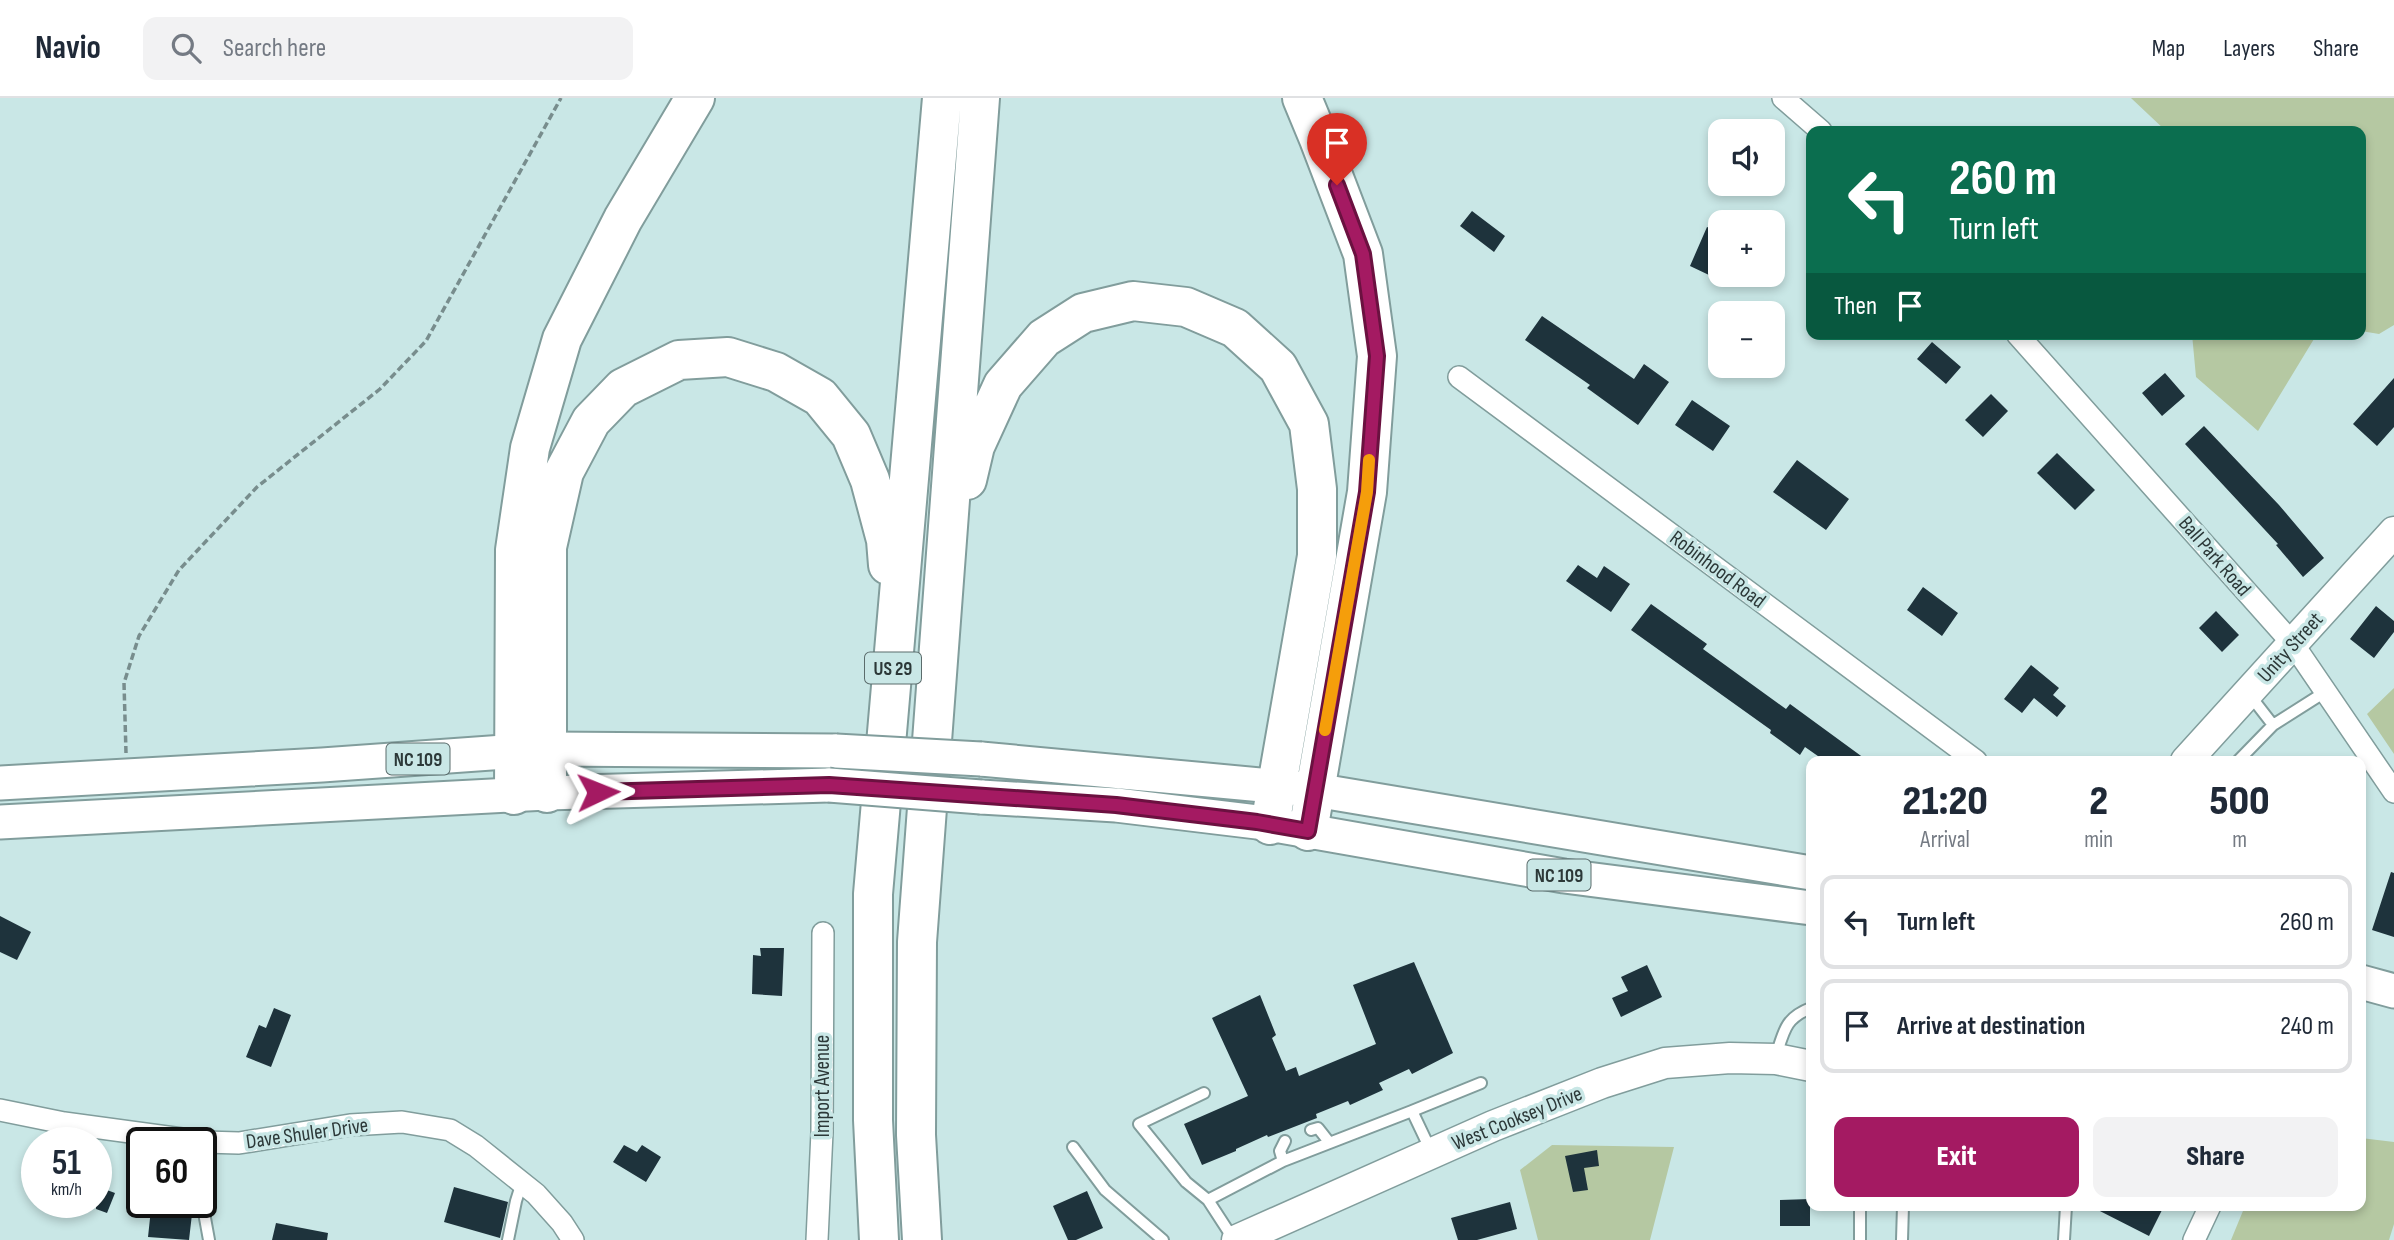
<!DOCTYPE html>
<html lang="en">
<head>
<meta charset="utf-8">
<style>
  body { margin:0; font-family:"Sofia Sans Condensed",sans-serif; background:#f2f2f3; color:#1f2937; height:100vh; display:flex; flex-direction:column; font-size:26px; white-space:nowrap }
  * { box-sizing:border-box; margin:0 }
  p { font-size:23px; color:#747a83 }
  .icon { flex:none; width:38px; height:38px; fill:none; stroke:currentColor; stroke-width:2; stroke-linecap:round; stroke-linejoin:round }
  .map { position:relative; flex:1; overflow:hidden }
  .panel { position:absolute; left:1806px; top:658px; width:560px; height:455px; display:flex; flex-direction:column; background:#fff; border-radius:14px; box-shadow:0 4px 10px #0003 }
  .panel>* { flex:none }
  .guide { position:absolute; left:1806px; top:28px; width:560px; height:214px; border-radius:14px; box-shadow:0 4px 10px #0003; background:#0b6e4f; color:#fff; overflow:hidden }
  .buttons { position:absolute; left:1708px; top:21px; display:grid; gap:14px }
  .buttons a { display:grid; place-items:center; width:77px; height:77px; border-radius:14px; background:#fff; box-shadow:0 4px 10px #0003; font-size:35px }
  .speed { position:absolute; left:21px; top:1029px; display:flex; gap:14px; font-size:35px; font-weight:700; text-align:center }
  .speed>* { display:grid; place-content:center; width:91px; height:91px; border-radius:50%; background:#fff; box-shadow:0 4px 10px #0003; line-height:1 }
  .speed small { font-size:18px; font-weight:400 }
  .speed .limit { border:4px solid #111; border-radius:10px; background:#fff; color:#111 }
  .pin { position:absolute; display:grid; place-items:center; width:60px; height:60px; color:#fff; margin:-72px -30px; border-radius:50% 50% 50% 0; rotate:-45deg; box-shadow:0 0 7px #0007 }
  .pin .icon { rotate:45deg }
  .me { position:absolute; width:77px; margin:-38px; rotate:88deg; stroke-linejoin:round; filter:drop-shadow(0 0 5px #0008) }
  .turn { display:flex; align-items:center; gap:24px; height:147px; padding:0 28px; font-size:32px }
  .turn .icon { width:91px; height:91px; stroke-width:2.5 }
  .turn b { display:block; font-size:49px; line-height:60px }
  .then { display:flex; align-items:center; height:66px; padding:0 28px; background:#0003; gap:14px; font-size:26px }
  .eta { display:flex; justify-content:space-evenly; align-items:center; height:119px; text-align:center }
  .eta b { font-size:42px; font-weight:800; line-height:49px }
  .cta { display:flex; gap:14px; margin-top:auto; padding:14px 28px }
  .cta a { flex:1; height:80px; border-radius:14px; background:#a41a62; color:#fff; font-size:28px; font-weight:800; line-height:80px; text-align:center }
  .cta a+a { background:#f2f2f3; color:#1f2937 }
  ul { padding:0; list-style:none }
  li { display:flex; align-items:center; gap:21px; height:94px; margin:0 14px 10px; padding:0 14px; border:4px solid #e0e1e3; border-radius:14px }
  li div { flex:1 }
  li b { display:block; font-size:26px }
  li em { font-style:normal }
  header { display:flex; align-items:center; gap:42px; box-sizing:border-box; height:98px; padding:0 35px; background:#fff; border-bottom:2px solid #e0e1e3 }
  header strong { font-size:33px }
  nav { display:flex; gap:38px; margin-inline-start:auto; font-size:24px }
  .search { width:490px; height:63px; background:#f2f2f3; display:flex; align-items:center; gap:18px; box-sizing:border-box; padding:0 24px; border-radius:14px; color:#747a83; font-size:26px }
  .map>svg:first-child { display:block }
  .green { fill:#b5c8a2 }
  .building { fill:#1e333c }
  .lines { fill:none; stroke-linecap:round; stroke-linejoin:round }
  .lane-casing { stroke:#819d9c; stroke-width:14 }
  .street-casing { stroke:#819d9c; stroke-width:24 }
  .secondary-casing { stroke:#819d9c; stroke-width:33 }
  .primary-casing { stroke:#819d9c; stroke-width:37 }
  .highway-casing { stroke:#819d9c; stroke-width:42 }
  .path { stroke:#788d8d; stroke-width:3.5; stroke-dasharray:7 3.5; stroke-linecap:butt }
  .lane { stroke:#fff; stroke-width:10 }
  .street { stroke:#fff; stroke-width:21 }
  .secondary { stroke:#fff; stroke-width:30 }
  .primary { stroke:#fff; stroke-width:33 }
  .highway { stroke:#fff; stroke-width:38 }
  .primary-bridge-casing { stroke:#819d9c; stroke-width:37; stroke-linecap:butt }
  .primary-bridge { stroke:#fff; stroke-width:33 }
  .route-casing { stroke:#6b1140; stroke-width:18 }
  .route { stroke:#a41a62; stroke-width:12 }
  .slow { stroke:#f59e0b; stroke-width:12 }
  .labels { text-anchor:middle; stroke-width:7; stroke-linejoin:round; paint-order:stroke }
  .shield { fill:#c9e7e6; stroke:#5b6c6c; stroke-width:2 }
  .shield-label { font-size:19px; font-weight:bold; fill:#2c3838 }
  .street-label { font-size:21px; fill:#2c3838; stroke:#c9e7e6 }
</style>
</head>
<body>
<header>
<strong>Navio</strong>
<div class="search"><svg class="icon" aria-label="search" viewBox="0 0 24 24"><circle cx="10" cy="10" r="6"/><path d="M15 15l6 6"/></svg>Search here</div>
<nav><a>Map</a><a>Layers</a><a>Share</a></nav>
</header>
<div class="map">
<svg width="2394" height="1142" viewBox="0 0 2394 1142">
  <rect width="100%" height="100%" fill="#c9e7e6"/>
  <path class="green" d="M2131 0H2394V227L2379 236 2361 233V33H2166Z
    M2192 236H2317L2258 333 2196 279Z
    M2394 590V656L2367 616Z
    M2361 1040 2394 1044V1126L2389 1142H2231L2245 1108H2361Z
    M1552 1047 1674 1049 1650 1142H1538L1520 1072Z"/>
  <path class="building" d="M1472 113 1505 138 1494 154 1460 128Z
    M1707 129 1720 134V150L1709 177 1690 168Z
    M1542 218 1634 281 1644 266 1669 284 1638 327 1587 290 1590 287 1525 242Z
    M1932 244 1961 269 1946 286 1917 261Z
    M2165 275 2185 298 2162 318 2142 295Z
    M2394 280V329L2377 348 2353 326Z
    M1991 296 2008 313 1983 339 1965 322Z
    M1692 302 1730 328 1713 353 1675 327Z
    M2204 328 2279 407 2324 460 2303 479 2276 447 2278 446 2185 346Z
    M2057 355 2095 392 2075 412 2037 375Z
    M1797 362 1849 401 1826 432 1773 394Z
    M1578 467 1597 480 1604 468 1630 486 1611 514 1566 483Z
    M1923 489 1958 515 1942 538 1907 512Z
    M1651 506 1707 546 1703 551 1786 611 1790 606 1868 663H1825L1805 649 1800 657 1770 635 1771 632 1631 532Z
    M2376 508 2394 523V534L2374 560 2350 541Z
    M2216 513 2239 537 2222 554 2199 530Z
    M2031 567 2059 590 2053 597 2066 608 2057 619 2034 600 2022 615 2004 601Z
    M2391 774 2394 775V839L2372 832Z
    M0 818 31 834 17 862 0 854Z
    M760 850H784L782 898 752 896 753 857 761 858Z
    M1414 864 1453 955 1412 976 1409 971 1379 985 1383 992 1350 1007 1348 1003 1316 1016 1317 1020 1268 1039 1267 1037 1236 1051V1053L1202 1067 1184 1026 1248 998 1212 920 1260 897 1276 937 1272 940 1286 973 1296 969 1299 978 1376 946 1353 887Z
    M1647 867 1662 899 1621 919 1612 900 1628 893 1621 879Z
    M274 910 291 917 271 969 246 959 259 927 266 930Z
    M624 1047 637 1054 642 1047 661 1059 646 1084 613 1064Z
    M1597 1052 1599 1068 1584 1070 1588 1092 1573 1094 1565 1058Z
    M96 1088 115 1095 107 1115 96 1111Z
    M454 1089 508 1104 500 1140 444 1124Z
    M1087 1093 1103 1130 1076 1142H1068L1053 1108Z
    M1810 1101V1128H1780V1102Z
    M1510 1104 1517 1131 1477 1142H1458L1451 1120Z
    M2090 1108H2164L2149 1138Z
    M151 1111 192 1116 189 1142 148 1139Z
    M276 1125 328 1135 327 1142H272Z"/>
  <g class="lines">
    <g class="lane-casing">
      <path id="lane" d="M2249 596 2273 627
        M2238 663 2273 627 2325 594
        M1776 958C1784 933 1785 920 1811 910
        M1204 995 1139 1026 1186 1084 1208 1102
        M1412 1013 1481 985
        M1311 1032 1318 1030 1329 1044
        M1073 1049 1105 1092 1163 1142
        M1283 1063 1280 1053 1285 1043
        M201 1098 209 1142
        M508 1142 516 1103 522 1084
        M1234 1142 1208 1102 1283 1063 1412 1013 1431 1053
        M1860 1142V1108
        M1902 1142 1903 1108
        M2064 1142 2066 1108"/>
    </g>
    <g class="street-casing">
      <path id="street" d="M1783 0 1821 33
        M2017 236 2293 546 2394 694
        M1459 279 1976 663
        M0 1012 64 1025 204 1044 239 1045 350 1027 402 1024 450 1032 476 1048 536 1096 562 1125 573 1142
        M817 1142 822 1034 823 835
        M2194 1142 2210 1108"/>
    </g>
    <g class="secondary-casing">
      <path id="secondary" d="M2186 663 2394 434
        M1237 1142 1493 1028 1602 985 1665 965 1730 960 1776 961 1811 968"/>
    </g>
    <g class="primary-casing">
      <path id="primary" d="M981 661 1315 692 1811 775
        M0 685 322 667 547 651 836 653
        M981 699 1116 707 1257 724 1564 778 1811 810
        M0 724 547 695 829 687
        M2361 884 2394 893"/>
    </g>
    <g class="highway-casing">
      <path id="highway" d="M1302 0 1319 41 1363 156 1377 258 1367 394 1308 733
        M967 382 975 348 1003 287 1044 240 1083 215 1133 203 1186 209 1235 230 1278 269 1309 326 1317 391V458L1270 727
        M547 695V449L564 374 591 323 623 290 679 262 728 259 776 274 820 299 851 337 870 382 886 442 888 467
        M514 697 515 452 530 350 562 241 623 121 695 0
        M879 1142 873 1022V796L942 0
        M922 1142 916 1037 917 844 980 0"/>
    </g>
    <path class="path" d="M126 655 124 585 139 538 179 472 257 389 380 291 426 243 561 0"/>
    <use href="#lane" class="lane"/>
    <use href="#street" class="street"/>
    <use href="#secondary" class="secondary"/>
    <use href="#primary" class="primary"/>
    <use href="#highway" class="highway"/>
    <g class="primary-bridge-casing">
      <path id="primary-bridge" d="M836 653 981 661
        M829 687 981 699"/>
    </g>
    <use href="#primary-bridge" class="primary-bridge"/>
  </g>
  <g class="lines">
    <g class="route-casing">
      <path id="route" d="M598 694 829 687 1116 707 1257 724 1308 733 1367 394 1377 258 1363 156 1337 87"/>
    </g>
    <use href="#route" class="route"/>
    <path class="slow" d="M1325 632 1367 394 1369 362"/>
  </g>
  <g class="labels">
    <g class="shield">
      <rect x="865" y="554.5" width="56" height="31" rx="5"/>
      <rect x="386.5" y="645.5" width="63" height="31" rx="5"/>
      <rect x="1527.5" y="761.5" width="63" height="31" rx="5"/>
    </g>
    <g class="shield-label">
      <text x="893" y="577">US 29</text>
      <text x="418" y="668">NC 109</text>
      <text x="1559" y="784">NC 109</text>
    </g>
    <g class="street-label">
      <text transform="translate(2215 458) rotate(49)" y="7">Ball Park Road</text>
      <text transform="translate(1718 471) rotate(37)" y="7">Robinhood Road</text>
      <text transform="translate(2290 549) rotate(-48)" y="7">Unity Street</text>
      <text transform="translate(822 988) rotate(-90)" y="7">Import Avenue</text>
      <text transform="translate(1517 1020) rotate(-22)" y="7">West Cooksey Drive</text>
      <text transform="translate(307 1035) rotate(-8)" y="7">Dave Shuler Drive</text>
    </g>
  </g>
</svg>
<div class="buttons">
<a><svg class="icon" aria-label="sound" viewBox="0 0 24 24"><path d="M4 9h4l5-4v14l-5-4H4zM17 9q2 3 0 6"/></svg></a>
<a>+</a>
<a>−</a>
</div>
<div class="speed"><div>51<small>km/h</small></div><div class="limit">60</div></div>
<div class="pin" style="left:1337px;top:87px;background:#d93025"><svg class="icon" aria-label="arrive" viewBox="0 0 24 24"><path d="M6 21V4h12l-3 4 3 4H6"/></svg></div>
<svg class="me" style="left:598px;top:694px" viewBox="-20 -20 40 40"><path d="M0-17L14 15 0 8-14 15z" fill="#a41a62" stroke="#fff" stroke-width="4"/></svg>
<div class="guide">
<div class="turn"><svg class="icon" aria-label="left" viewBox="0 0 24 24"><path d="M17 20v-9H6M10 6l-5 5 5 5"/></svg><div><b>260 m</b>Turn left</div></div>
<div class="then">Then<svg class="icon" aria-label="arrive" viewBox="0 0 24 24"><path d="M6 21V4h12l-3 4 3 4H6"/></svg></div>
</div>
<section class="panel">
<div class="eta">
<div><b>21:20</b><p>Arrival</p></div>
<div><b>2</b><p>min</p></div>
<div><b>500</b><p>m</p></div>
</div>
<ul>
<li><svg class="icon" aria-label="left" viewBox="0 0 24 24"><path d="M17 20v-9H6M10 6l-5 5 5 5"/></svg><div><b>Turn left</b></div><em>260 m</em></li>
<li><svg class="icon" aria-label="arrive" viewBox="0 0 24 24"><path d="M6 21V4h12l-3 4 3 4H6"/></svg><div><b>Arrive at destination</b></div><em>240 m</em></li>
</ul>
<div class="cta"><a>Exit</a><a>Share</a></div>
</section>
</div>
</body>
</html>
